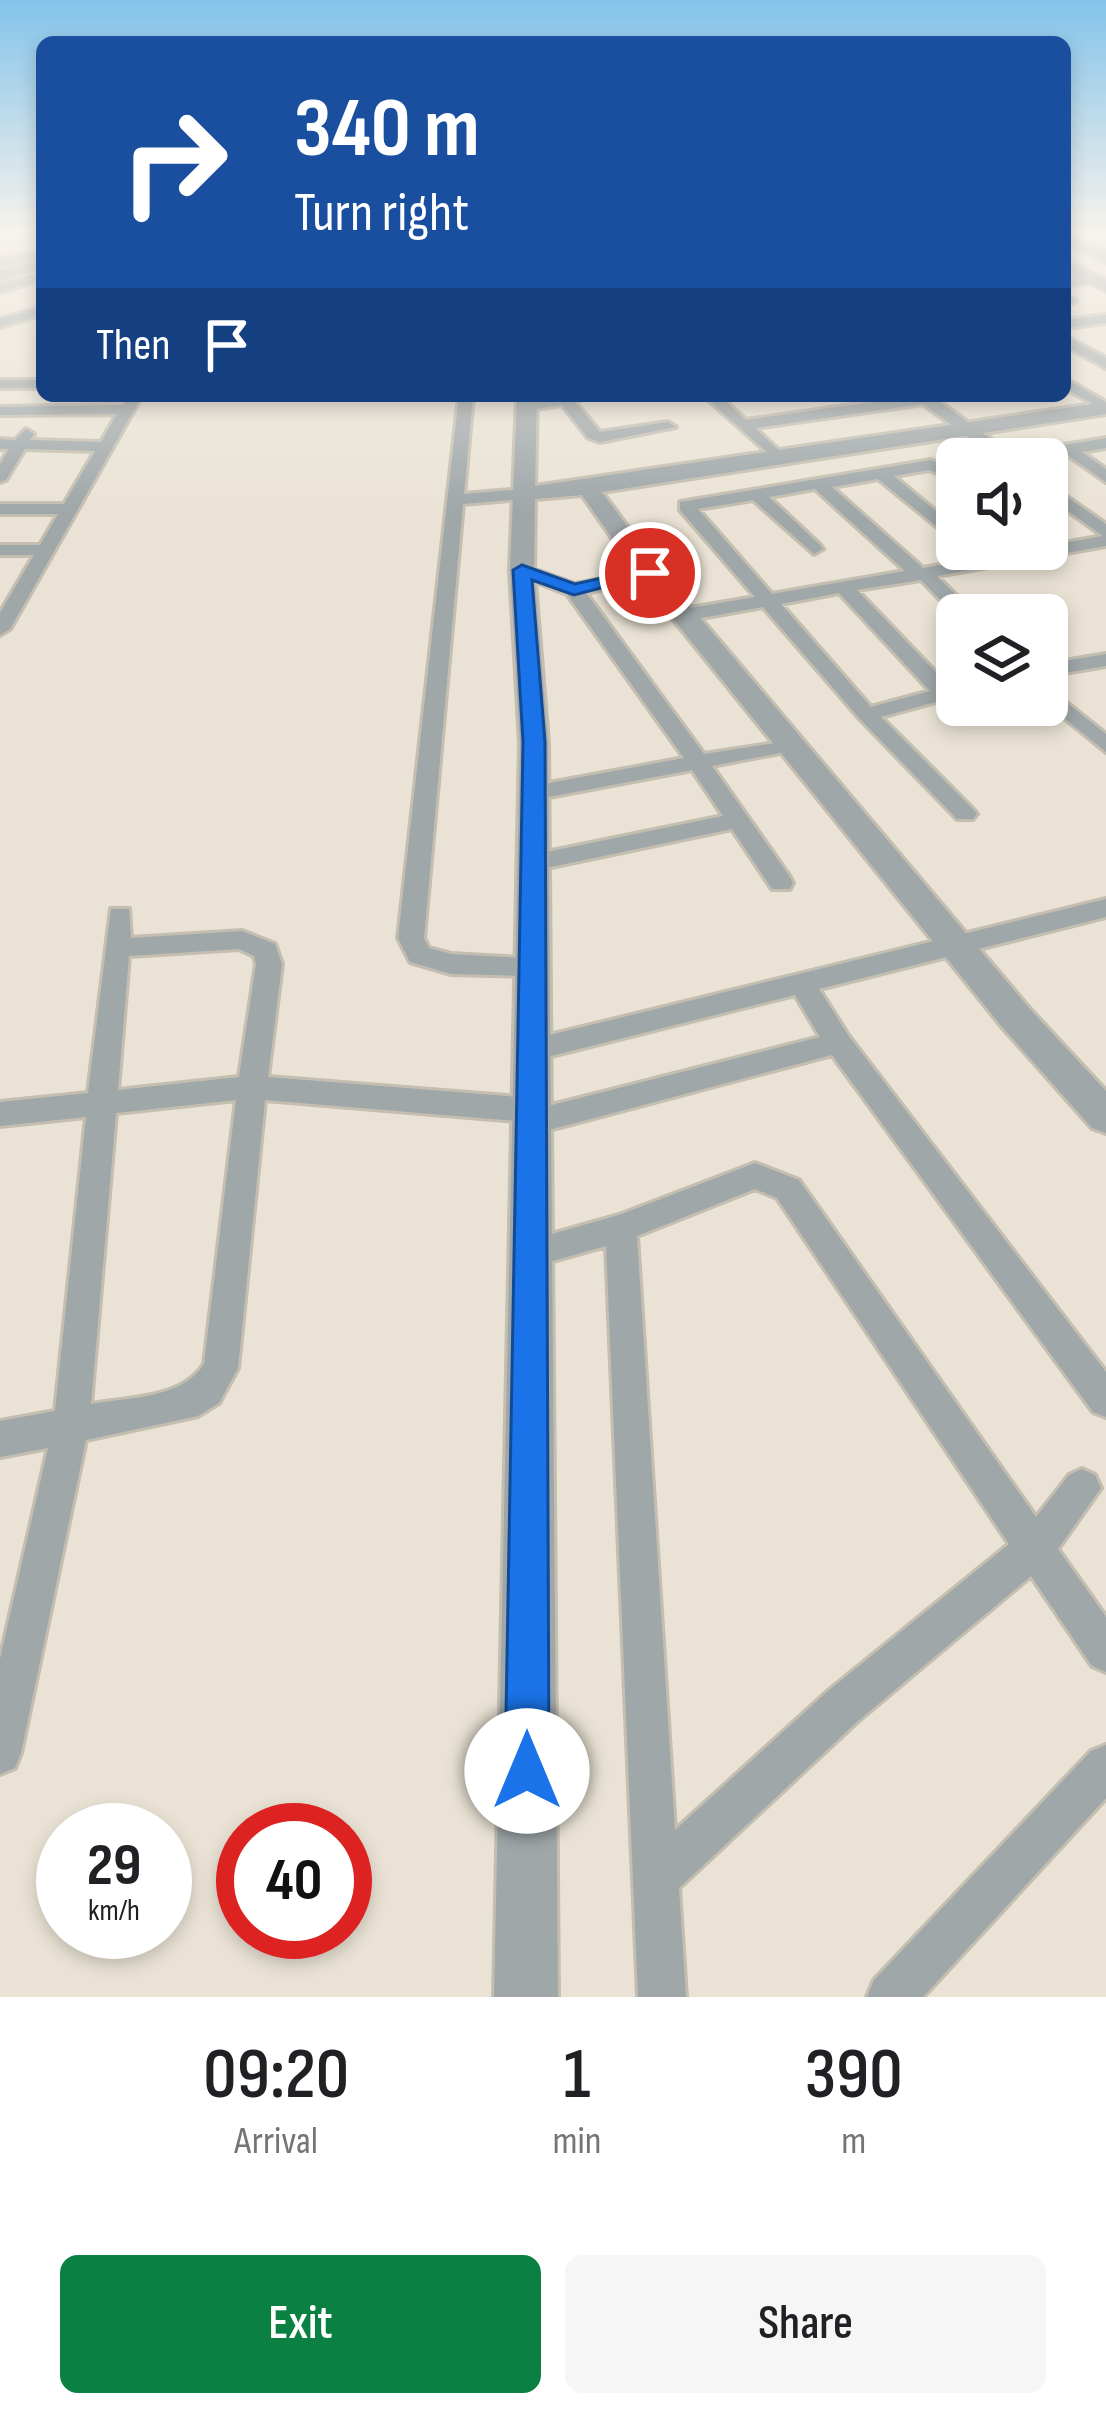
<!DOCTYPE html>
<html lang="en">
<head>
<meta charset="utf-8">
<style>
  body { margin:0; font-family:"Sofia Sans Condensed",sans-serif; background:#f6f6f6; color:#202124; height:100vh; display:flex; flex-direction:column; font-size:45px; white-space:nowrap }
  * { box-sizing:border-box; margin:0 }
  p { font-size:39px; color:#757577 }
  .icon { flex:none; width:66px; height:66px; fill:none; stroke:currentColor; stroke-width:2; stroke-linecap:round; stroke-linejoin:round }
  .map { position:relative; height:1997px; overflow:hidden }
  .panel { display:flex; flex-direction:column; background:#fff; flex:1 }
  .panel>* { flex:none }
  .guide { position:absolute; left:36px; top:36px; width:1035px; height:366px; border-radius:18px; box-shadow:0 6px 18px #0003; background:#1a4fa0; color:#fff; overflow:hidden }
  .controls { position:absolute; left:936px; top:438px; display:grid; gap:24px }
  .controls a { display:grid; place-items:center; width:132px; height:132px; border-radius:18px; background:#fff; box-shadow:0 6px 18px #0003; font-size:60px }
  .speed { position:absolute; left:36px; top:1803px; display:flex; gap:24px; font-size:60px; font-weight:700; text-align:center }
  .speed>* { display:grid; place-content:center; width:156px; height:156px; border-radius:50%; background:#fff; box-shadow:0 6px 18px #0003; line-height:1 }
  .speed small { font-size:30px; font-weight:400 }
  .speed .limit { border:18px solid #d22; background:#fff; color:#111 }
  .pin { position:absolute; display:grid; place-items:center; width:102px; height:102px; color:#fff; margin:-51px; border:6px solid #fff; border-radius:50%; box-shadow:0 3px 12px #0007 }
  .me { position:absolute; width:132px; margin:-66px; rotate:0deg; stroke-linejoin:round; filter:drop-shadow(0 0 9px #0008) }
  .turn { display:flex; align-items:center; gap:42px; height:252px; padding:0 60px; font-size:54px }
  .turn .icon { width:156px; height:156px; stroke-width:2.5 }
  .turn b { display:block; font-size:84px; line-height:102px }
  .then { display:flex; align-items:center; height:114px; padding:0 60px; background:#0003; gap:24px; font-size:45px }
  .eta { display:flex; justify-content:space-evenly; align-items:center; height:204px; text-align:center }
  .eta b { font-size:72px; font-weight:600; line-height:84px }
  .action { display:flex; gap:24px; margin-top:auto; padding:24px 60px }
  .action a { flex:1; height:138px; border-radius:18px; background:#0b8043; color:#fff; font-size:48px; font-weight:600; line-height:138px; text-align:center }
  .action a+a { background:#f6f6f6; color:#202124 }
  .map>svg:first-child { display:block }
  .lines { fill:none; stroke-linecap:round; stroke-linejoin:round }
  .minor-casing { stroke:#c4beb1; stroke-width:6 }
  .tertiary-casing { stroke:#c4beb1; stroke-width:6 }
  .minor { fill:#9fa7a9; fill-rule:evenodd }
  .tertiary { fill:#9fa7a9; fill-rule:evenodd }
  .wall { fill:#686258 }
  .route { fill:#1a73e8; stroke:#114b97; stroke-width:3 }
</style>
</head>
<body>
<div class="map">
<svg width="1106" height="1997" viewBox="0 0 1106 1997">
  <rect width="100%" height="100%" fill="#eae3d5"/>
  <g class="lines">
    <g class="minor-casing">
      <path id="minor" d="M42 250V256L0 267V259Z
        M42 272V280L0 292V284Z
        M1094 275 1098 282 1065 286V278Z
        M1065 298 1070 297 1076 301 1065 306Z
        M42 307V315L0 327V319Z
        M1106 315V323L1065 328V320Z
        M1065 336 1106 358V368L1065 346Z
        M1065 378 1106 402V412L1065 388Z
        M0 380H42V388H0Z
        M128 396H142L10 629 0 635V613L34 555H0V545H40L58 514H0V504H64L95 451 25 449 6 480 0 482V464L9 449H0V439L15 440 26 429 34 434 30 440 101 442 117 414 0 415V407L123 405Z
        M459 396H473L464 494 523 489 531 494 523 499 463 504 424 938 429 948 451 954 540 959 544 966 540 973 531 976 451 974 410 962 398 938Z
        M561 396H594L575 402 600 432 668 422 676 427 600 442 588 438 562 405 528 410 521 406Z
        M704 396H720L746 420 915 396H952L939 401 1011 454 1106 438V448L1082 452 1106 469V482L1066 454 998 459 923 404 755 428 787 458 779 463Z
        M931 460 957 470V481L929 470 894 476 957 529V543L878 479 832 487 923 568 1103 536 1047 496V483L1106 524V546L937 576 976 615 957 617 921 580 857 590 948 685 957 684V696L881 717 973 809 977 814 973 819H957L860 719 763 607 684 621 674 615 684 609 755 597 680 510V502ZM815 489 905 571 772 594 698 509 753 500 814 554 823 549 820 545 769 497ZM839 593 930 691 871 707 781 604Z
        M522 565 575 584 655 569V577L586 593 704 754 801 739V749L712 766 790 877 793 883 790 889H772L732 829 532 871 523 869 520 863 532 855 723 816 692 770 533 800 525 798 522 793 533 786 684 758 567 594 516 574 513 570Z
        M1106 654V666L1047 676V664Z
        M1047 687 1106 734V752L1047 704Z
        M1106 899V917L819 989 848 1035 1106 1372V1417L1093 1412 832 1055 530 1135 520 1132 516 1121 265 1100 238 1368 219 1403 198 1416 86 1440 21 1753 15 1768 0 1774V1659L48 1448 0 1457V1421L55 1411 86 1117 0 1126V1102L88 1093 111 909H129L131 938 242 931 275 944 282 964 268 1077 531 1098 544 1107 820 1037 795 995 531 1061 521 1058 517 1050 521 1042ZM239 949 254 956 256 964 239 1077 118 1090 129 956ZM236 1100 204 1364C182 1399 129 1397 91 1404L116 1113Z
        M755 1163 799 1180 1036 1517 1069 1475 1082 1469 1095 1475 1101 1488 1058 1549 1106 1617V1672L1092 1666 1031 1576 858 1721 679 1888 686 1997H638L606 1246 531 1267 520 1263 515 1253 520 1243 619 1215ZM755 1189 777 1198 1009 1544 828 1691 675 1830 637 1236Z
        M1106 1745V1798L923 1997H867L874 1980 1091 1751Z"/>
    </g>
    <g class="tertiary-casing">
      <path id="tertiary" d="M1065 233 1106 251V262L1065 243Z
        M42 259V269L0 280V270Z
        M1065 260 1106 280V291L1065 271Z
        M517 396H537L535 486 1106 402V414L602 492 658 568 1029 1008 1106 1091V1133L1092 1128 1003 1028 640 578 582 495 535 499 534 570 548 743 558 1997H494L520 743 510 570Z"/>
    </g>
    <use href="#minor" class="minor"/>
    <use href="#tertiary" class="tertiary"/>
  </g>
  <path class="wall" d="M42 264V281L40 280 36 266Z"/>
  <linearGradient id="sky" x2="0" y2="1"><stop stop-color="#83c3ea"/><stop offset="0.45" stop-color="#f6f2ec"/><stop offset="1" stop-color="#f6f2ec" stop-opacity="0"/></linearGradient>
  <rect width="1106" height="511" fill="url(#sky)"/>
  <path class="route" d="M522 565 575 584 650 567 659 573 574 595 532 580 545 742 549 1771 543 1786 527 1793 512 1786 505 1771 523 742 513 570Z"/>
</svg>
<div class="controls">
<a><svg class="icon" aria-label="sound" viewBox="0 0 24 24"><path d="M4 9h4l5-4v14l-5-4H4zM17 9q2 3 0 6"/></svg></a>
<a><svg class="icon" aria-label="layers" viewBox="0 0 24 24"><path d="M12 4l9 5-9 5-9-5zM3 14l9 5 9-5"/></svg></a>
</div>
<div class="speed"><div>29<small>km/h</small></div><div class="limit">40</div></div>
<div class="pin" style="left:650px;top:573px;background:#d93025"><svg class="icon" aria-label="arrive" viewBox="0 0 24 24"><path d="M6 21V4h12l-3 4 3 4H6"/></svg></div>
<svg class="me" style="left:527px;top:1771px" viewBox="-20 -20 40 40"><circle r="19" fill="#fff"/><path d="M0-13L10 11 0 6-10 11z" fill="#1a73e8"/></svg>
<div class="guide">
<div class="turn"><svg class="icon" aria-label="right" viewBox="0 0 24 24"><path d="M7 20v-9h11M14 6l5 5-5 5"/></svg><div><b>340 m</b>Turn right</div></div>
<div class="then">Then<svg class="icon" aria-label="arrive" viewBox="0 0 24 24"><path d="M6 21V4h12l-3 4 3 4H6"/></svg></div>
</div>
</div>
<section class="panel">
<div class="eta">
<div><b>09:20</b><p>Arrival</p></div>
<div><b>1</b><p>min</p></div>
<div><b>390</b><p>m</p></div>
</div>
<div class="action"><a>Exit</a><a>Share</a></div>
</section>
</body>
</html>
